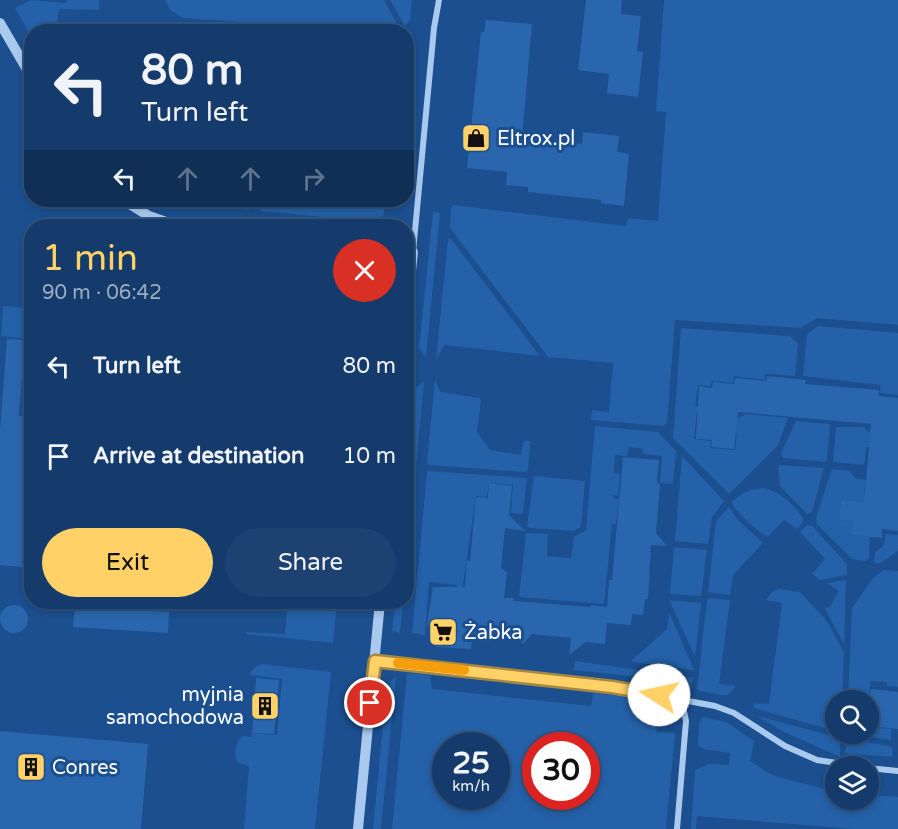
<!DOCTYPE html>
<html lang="en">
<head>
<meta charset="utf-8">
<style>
  body { margin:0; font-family:"Varela Round",sans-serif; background:#1d4271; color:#f1f3f6; height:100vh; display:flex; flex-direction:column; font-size:22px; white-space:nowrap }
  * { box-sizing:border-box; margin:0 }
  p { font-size:20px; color:#9dadc1 }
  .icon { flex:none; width:33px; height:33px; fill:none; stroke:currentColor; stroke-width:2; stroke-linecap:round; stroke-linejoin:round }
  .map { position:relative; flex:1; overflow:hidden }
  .details { position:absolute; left:24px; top:219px; width:390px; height:390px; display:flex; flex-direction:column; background:#143b6b; border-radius:24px; box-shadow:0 3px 9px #0003,0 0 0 2px #33557e }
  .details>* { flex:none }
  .banner { position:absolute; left:24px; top:24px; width:390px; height:183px; border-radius:24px; box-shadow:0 3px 9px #0003,0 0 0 2px #33557e; background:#143b6b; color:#f1f3f6; overflow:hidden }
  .fabs { position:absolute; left:825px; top:690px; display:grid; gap:12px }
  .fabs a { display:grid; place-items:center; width:54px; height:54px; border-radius:50%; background:#143b6b; box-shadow:0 3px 9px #0003,0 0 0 2px #33557e; font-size:30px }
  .speed { position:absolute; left:432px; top:732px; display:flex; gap:12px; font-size:30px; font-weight:700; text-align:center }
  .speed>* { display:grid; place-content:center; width:78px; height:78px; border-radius:50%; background:#143b6b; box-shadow:0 3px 9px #0003,0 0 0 2px #33557e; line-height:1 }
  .speed small { font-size:15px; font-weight:400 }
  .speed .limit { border:9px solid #d22; background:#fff; color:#111 }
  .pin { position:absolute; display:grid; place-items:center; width:51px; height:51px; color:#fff; margin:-26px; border:3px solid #fff; border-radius:50%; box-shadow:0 2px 6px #0007 }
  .me { position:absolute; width:66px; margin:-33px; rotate:280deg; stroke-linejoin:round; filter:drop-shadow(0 0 4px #0008) }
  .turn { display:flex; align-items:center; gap:21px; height:126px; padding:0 18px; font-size:27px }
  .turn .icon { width:78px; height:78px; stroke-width:2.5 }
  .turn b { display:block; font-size:42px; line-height:51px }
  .lanes { display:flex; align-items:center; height:57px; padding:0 18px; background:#0003; justify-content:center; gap:30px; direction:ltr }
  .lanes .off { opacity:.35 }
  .round { display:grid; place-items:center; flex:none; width:63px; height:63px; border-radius:32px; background:#1d4271 }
  .summary { display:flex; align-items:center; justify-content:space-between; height:102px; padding:0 18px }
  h1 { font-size:36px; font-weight:600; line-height:45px; color:#ffd166 }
  .action { display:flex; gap:12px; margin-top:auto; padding:12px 18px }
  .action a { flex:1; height:69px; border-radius:36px; background:#ffd166; color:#111; font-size:24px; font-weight:600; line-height:69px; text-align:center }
  .action a+a { background:#1d4271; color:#f1f3f6 }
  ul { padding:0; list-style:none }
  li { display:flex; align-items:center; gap:18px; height:90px; padding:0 18px }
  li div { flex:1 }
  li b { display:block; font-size:22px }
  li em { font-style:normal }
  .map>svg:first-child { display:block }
  .green { fill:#2461a8; fill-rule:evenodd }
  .building { fill:#2a66ad }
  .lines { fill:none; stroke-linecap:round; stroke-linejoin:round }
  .minor { stroke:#a9c9ee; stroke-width:6 }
  .tertiary { stroke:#a9c9ee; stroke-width:10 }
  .route-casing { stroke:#a68842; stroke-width:15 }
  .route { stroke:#ffd166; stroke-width:10 }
  .slow { stroke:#f59e0b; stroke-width:10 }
  .labels { text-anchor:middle; stroke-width:6; stroke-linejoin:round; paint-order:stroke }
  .poi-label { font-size:20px; fill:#fff; stroke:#1b4f8f; text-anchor:start }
</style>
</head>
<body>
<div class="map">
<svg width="898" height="829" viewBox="0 0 898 829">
  <rect width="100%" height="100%" fill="#1b4f8f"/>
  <path class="green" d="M31 0 66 3 68 0H99V10L59 9 57 27 69 29V31L32 32 31 36 15 8Z
    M165 0H384L401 31H374L183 18 170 10Z
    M390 0H412L410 20 405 26Z
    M664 0H898V325L817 318 801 328 675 320 667 423 663 426 591 420 592 410 609 412 613 363 548 357 450 228 451 208 453 205 626 226 628 218 658 221 666 112 656 111Z
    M177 200H247L249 210 198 205Z
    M263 200H359L378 201 384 206V215C367 225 284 212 260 211Z
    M433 212 440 213 426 357 419 348Z
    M448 239H451L540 356 444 345 436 360Z
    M3 306 31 308V339L1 336Z
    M818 326 898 333V395L880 393 881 385 803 376 807 334Z
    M681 328 790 336 798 344 795 376 765 374V380L734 376 733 383 712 381 711 386 698 385 695 406 700 407 699 411H697L694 439 711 441 710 448 735 450 737 434 734 433 735 420 746 414 788 418 778 445 729 494 673 438Z
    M435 379 440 392 479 398 481 400 477 432 490 450 521 455 524 441H530L528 471 525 472 429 465 427 463Z
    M424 381 407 565V478L415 388Z
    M796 421 830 424 827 460 825 462 783 458 781 453Z
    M595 426 658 432 676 451 673 484 660 483 662 456 643 454V449L629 447 627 456 615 455 614 473 620 474 618 496 613 495V498L619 499 616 524H612L604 604 519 597 526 533 548 534 547 556 571 558 574 537 586 530Z
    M836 427H863L871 433 869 447H866L865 462 862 465 833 462Z
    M682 456 724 501 712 517 708 544 675 541Z
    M778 465 824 468 812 512 807 514 780 486Z
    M832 469 850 471 855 478 866 480 864 493 868 494V502L841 500 839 520 852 521 851 535 870 537 869 558 866 561 852 559 817 524 816 518Z
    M429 471 527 478 523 514 511 513 513 485 489 483 487 497 476 496 462 592 457 591V585L429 582 425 635 412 633 427 472Z
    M534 476 585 481 581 527 574 531 530 528 527 526Z
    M764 488C779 491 798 507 804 521L797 529 784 520 768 537C754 530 743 517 733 506L732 502C742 492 750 489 764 488Z
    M729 507 738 520 763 543 733 575 730 595 708 592 716 521Z
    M807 525 812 526 847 564V575L820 580 812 574 825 559 800 532Z
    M886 534 898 535V551L881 563H874L875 552 883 546Z
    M674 547 707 550 701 596 670 594Z
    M884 570 898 571V687L887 686V682L871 681 869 694H863L862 700H848L852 608 873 578Z
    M846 580 844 644 825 609 826 607 829 608 839 591 827 583Z
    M779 589 800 592 826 620 844 652 842 700H836L835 731 754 708V703L769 704 782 603 766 600 773 591Z
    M709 598 730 600 719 684 736 686 728 695H719L697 690 707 600Z
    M669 600 701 603 695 657Z
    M288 602H337L333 643 246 634V632L285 634Z
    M395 602H403L400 633 392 631Z
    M669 612 694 670 633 662 632 660 667 629Z
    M575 661 693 678 691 689 666 680 574 670Z
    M262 664 331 672 315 829H244L249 766 237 762C234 754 235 741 243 736L252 737V733L277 735 282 679 249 675 255 667Z
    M407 673 430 675 432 689 591 706 593 693 657 700 665 705 672 713H660L656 732 675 733 666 829H392ZM446 746H496V796H446ZM536 746H586V796H536Z
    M396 676 381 829H373L386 694 391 681Z
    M757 716 840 738V757L782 731Z
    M703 717 726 722 754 741 750 761 772 775 835 792 836 800H868L869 795 898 797V829H853L697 816 696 829H691L695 770 709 764 729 765 730 753 704 749 698 746 699 723Z
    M869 727 891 729V740L851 734H868Z
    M848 739 890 746 893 749 892 757 845 753Z"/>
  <path class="building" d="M586 0H622L621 14 641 16 637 51 643 52 638 97 607 93 609 74 578 70Z
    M486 20 532 24 522 138 582 144 583 132 619 136 617 152 629 154 624 206 601 203V200L528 192V187L506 185 507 172 467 168 481 32H484Z
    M7 339 25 340 19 416 32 417V568L0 565V430Z
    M767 376 806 380 805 384 879 390V396L898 398V531L882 529V538L851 535 852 521 839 520 841 500 864 502 871 424 738 412 734 449 711 447 712 440 696 439 699 386 712 388 713 382 734 384 735 378 766 381Z
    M623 457 659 460 657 482 660 485 656 533 667 546 651 545 648 599H645L643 615 632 614 631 625 607 623 605 644 586 642 569 655 571 638 532 634 524 643 492 637V642L472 641 471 649 436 647 437 636 429 635V627L427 625 433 587H465L467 560 470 561 476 497 488 498 489 483 512 486 509 515 525 531 505 528 501 567 507 573 504 598H514L513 601 591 607V605L607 607 609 580H612Z
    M0 619a14 14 0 1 1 28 0a14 14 0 1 1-28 0Z
    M75 606 169 612 168 633 73 627Z
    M256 678 279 680 274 734 252 733Z
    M871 689 898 692V729L868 726V695H870Z
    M0 731 148 744 141 829H0Z"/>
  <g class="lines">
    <path class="minor" d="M413 252 434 28 439 0
      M375 661 613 687 715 706 734 713 785 746 817 760 857 766
      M868 768 898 771
      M677 829 686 721 682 701"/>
    <path class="tertiary" d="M0 23 32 78
      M123 200 149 216 178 226
      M406 251 413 252 406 318
      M358 829 380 602"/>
  </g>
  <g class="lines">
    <g class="route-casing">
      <path id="route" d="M370 703 375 661 612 687 659 695"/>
    </g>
    <use href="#route" class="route"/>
    <path class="slow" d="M398 663 464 670"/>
  </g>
  <defs>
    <g id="shop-square" transform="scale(1.5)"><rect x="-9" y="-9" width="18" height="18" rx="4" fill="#ffd166" stroke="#1b4f8f"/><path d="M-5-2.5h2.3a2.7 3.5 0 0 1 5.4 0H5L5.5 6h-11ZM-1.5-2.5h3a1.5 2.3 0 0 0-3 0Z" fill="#111"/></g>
    <g id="supermarket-square" transform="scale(1.5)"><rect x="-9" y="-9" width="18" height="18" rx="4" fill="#ffd166" stroke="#1b4f8f"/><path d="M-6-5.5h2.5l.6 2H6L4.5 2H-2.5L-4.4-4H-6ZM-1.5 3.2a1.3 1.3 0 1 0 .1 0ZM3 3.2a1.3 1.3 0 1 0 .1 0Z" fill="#111"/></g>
    <g id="building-square" transform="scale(1.5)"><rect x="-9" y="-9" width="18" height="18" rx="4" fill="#ffd166" stroke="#1b4f8f"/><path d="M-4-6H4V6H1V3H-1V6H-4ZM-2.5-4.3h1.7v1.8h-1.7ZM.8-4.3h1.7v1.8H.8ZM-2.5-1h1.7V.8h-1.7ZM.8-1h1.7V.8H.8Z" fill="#111"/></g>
  </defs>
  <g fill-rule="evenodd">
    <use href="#shop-square" x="476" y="138"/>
    <use href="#supermarket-square" x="443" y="632"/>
    <use href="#building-square" x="265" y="706"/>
    <use href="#building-square" x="31" y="767"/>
  </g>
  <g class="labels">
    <g class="poi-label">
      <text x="497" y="145">Eltrox.pl</text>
      <text x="464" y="639">Żabka</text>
      <text x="244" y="701" text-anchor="end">myjnia<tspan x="244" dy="23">samochodowa</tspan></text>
      <text x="52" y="774">Conres</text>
    </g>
  </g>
</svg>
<div class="fabs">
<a><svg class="icon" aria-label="search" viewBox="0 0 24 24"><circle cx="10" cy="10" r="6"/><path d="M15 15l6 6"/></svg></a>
<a><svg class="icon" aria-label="layers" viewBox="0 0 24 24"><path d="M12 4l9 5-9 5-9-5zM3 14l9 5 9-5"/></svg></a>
</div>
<div class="speed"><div>25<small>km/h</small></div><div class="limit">30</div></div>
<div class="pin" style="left:370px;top:703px;background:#d93025"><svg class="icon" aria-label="arrive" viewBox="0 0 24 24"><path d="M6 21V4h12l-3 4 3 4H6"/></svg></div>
<svg class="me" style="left:659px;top:695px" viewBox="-20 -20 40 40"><circle r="19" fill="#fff"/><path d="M0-13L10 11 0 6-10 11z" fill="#ffd166"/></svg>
<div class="banner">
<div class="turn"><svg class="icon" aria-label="left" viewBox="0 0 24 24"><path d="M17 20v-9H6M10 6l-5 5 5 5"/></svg><div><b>80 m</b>Turn left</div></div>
<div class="lanes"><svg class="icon" aria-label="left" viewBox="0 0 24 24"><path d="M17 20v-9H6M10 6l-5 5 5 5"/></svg><svg class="icon off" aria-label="ahead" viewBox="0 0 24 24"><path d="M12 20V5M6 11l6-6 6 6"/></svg><svg class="icon off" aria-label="ahead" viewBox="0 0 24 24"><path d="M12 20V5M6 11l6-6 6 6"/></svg><svg class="icon off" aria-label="right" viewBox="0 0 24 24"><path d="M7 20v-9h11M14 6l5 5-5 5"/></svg></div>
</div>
<section class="details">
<div class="summary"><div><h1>1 min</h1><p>90 m · 06:42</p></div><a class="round" style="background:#d93025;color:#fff"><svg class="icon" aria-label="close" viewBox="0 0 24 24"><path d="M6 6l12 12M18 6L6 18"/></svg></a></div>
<ul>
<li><svg class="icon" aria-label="left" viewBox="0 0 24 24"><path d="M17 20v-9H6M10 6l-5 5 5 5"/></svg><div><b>Turn left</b></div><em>80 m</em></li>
<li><svg class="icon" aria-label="arrive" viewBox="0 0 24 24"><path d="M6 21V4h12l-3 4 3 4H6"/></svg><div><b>Arrive at destination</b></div><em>10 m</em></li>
</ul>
<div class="action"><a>Exit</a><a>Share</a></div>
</section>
</div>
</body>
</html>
